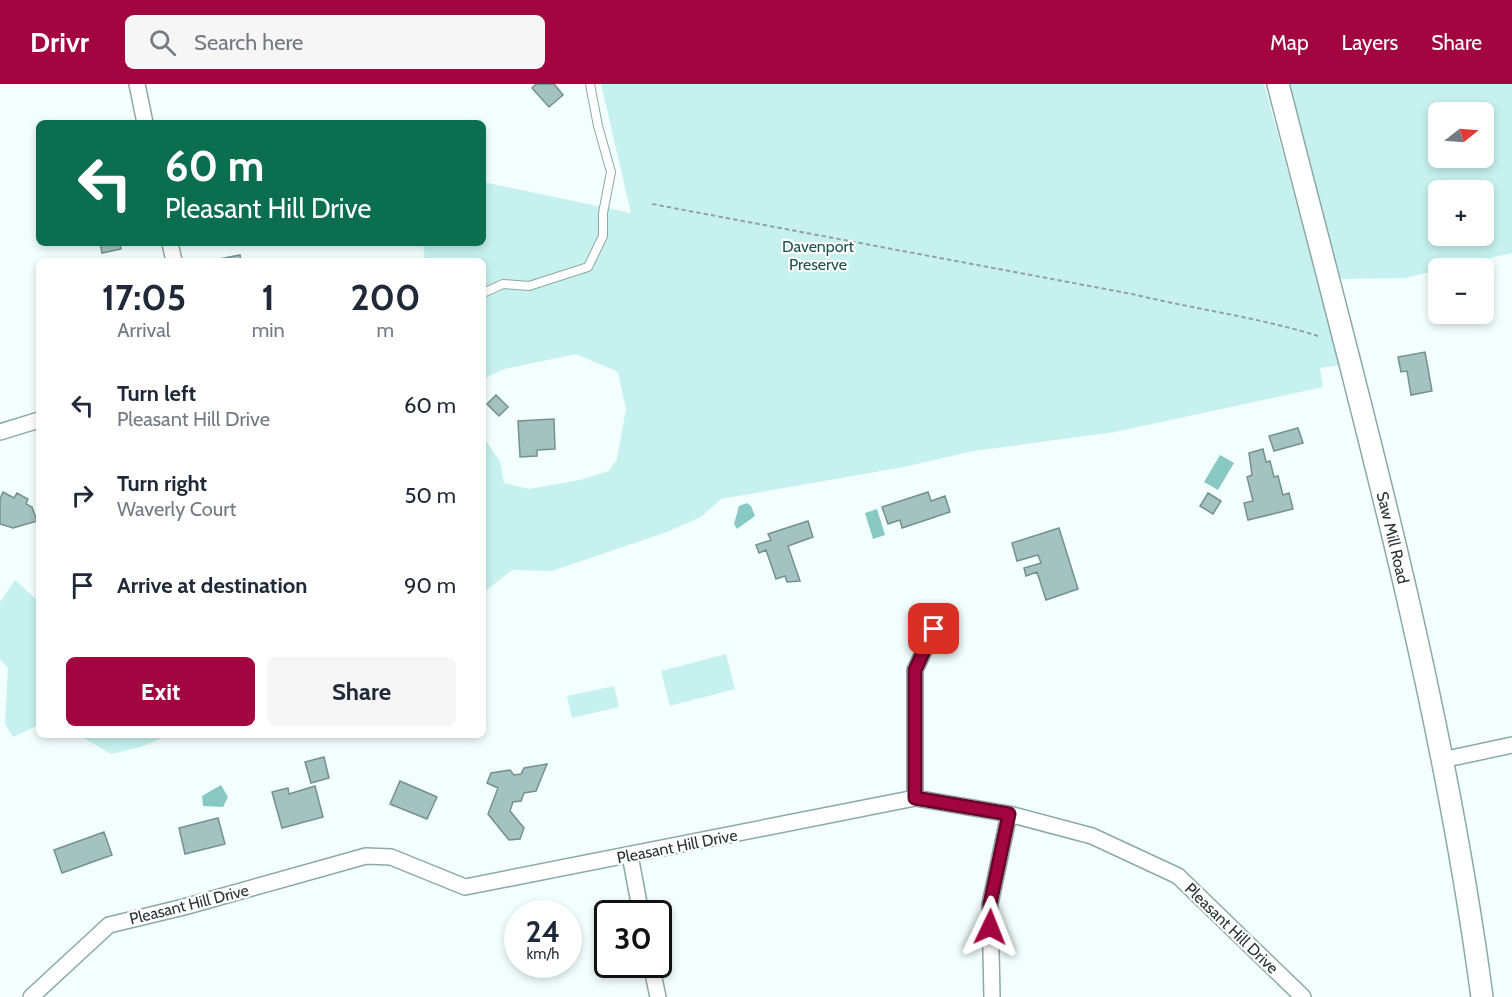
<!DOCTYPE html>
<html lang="en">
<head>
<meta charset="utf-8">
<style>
  body { margin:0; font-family:Cabin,sans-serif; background:#f6f6f7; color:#1f2937; height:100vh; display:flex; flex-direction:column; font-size:22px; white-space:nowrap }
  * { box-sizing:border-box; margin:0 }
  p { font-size:20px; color:#747a83 }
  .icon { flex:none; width:33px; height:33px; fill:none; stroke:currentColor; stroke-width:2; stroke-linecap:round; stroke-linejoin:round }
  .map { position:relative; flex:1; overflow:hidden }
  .details { position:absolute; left:36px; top:174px; width:450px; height:480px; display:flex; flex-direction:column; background:#fff; border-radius:9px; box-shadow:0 3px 9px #0003 }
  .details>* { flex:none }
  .guide { position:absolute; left:36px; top:36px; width:450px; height:126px; border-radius:9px; box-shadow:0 3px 9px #0003; background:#0b6e4f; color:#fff; overflow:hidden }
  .needle { width:39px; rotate:73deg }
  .fabs { position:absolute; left:1428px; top:18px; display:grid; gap:12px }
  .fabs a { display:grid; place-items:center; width:66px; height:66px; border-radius:9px; background:#fff; box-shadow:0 3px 9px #0003; font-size:30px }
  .speed { position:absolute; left:504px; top:816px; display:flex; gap:12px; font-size:30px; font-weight:700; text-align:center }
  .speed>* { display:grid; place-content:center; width:78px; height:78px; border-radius:50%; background:#fff; box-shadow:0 3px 9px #0003; line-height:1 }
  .speed small { font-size:15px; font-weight:400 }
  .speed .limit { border:3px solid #111; border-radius:9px; background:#fff; color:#111 }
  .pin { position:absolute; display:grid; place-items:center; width:51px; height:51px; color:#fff; margin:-26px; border-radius:12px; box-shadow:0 3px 9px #0006 }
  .me { position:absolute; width:66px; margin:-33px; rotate:2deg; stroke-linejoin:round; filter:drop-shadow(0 0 4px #0008) }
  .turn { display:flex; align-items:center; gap:21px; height:126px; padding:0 30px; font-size:27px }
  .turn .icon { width:78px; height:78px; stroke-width:2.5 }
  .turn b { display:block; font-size:42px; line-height:51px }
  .eta { display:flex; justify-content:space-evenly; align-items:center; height:102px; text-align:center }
  .eta b { font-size:36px; font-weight:700; line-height:42px }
  .action { display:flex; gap:12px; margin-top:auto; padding:12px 30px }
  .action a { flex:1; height:69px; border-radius:9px; background:#a2053f; color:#fff; font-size:24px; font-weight:700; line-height:69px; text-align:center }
  .action a+a { background:#f6f6f7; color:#1f2937 }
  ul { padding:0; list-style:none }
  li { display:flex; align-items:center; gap:18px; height:90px; padding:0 30px }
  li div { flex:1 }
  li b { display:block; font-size:22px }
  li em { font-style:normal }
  header { display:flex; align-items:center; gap:36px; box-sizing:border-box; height:84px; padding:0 30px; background:#a2053f; color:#fff }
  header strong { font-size:28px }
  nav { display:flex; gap:33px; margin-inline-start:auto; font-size:21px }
  .search { width:420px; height:54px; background:#f6f6f7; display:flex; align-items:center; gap:15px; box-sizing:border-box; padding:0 21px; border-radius:9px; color:#747a83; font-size:22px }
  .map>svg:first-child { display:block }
  .green { fill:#c6f1ee; fill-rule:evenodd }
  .water { fill:#88c9c4 }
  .building { fill:#a4c2bf; stroke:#74918e; stroke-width:1.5 }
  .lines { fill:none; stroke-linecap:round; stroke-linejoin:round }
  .lane-casing { stroke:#8ba9a6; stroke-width:10 }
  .street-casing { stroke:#8ba9a6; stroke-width:18 }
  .secondary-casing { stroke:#8ba9a6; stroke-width:24 }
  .path { stroke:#94a1a0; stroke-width:2; stroke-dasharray:4.5 3; stroke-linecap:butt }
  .lane { stroke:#fff; stroke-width:8 }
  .street { stroke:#fff; stroke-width:15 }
  .secondary { stroke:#fff; stroke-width:21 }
  .route-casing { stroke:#690329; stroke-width:15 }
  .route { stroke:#a2053f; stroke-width:10 }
  .labels { text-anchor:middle; stroke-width:4.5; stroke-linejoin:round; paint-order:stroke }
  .park-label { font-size:16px; fill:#1b5350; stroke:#fff }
  .street-label { font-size:16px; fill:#293534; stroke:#fff }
</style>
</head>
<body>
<header>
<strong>Drivr</strong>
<div class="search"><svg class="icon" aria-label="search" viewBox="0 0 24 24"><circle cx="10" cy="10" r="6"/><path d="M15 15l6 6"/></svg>Search here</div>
<nav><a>Map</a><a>Layers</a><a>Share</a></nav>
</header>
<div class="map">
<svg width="1512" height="913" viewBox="0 0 1512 913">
  <rect width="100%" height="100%" fill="#f2fffe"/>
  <path class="green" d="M601 0H1264L1341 281 1320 284 1323 303 1115 348 973 367 904 383 721 415 701 433 667 448 552 487 512 486 483 509V353L500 377 504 399 529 405 580 396 609 387 617 375 626 325 618 288 576 270 504 285 483 295V177H425L423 159H483V98L631 129Z
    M1287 0H1512V169L1405 194 1341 195ZM1438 28H1484V74H1438ZM1438 106H1484V152H1438Z
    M15 496 39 518V641L13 653 5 640 8 584 0 575V518Z
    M726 570 735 605 670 622 661 587Z
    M614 602 619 623 572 634 567 612Z
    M79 651H169L141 663 111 670Z"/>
  <path class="water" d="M1220 371 1234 379 1218 406 1204 398Z
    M747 419 751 422 755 432 737 445 734 440 739 422Z
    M877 425 885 451 873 455 865 429Z
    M221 701 228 713 223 723 203 722 202 712Z"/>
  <path class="building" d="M536 0H554L563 11 549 23 532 4Z
    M100 159H120L121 165 102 169Z
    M240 171 241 177H220L219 175Z
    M1425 268 1432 307 1411 311 1407 287 1401 288 1398 273Z
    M496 311 508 323 499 332 487 320Z
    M554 335 555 365 537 366V372L520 373 518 337Z
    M1298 344 1303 359 1274 367 1269 352Z
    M1263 365 1266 378 1270 377 1274 393 1278 392 1283 411 1289 409 1293 425 1248 436 1244 419 1253 417 1247 393 1252 391 1249 369Z
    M3 408 14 414 17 409 28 415 26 420 32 423 37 437 13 444 0 440V415Z
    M928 408 931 417 945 412 950 428 902 444 900 436 888 440 882 423Z
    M1208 409 1221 417 1213 430 1200 422Z
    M808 437 813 453 788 462 800 497 787 498 785 492 776 495 766 466 759 469 756 461 771 456 768 450Z
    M1059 444 1078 505 1046 516 1037 488 1026 492 1024 484 1041 479 1038 471 1017 477 1012 459Z
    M324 673 329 694 311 699 305 678Z
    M547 680 536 707 524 709 521 717 513 718 510 727 524 744 520 755 509 756 488 730 498 704 487 699 491 689 510 686 514 691 521 690 524 684Z
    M400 697 437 713 427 735 390 720Z
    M315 702 323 733 282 744 272 708 288 704 289 710Z
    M218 734 225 760 185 770 179 744Z
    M104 748 112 771 62 789 54 766Z"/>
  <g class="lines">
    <g class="lane-casing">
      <path id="lane" d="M483 209 503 200 529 202 588 183 603 152V129L611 88 598 42 590 0"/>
    </g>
    <g class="street-casing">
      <path id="street" d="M137 0 145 39
        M170 159 174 177
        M0 348 39 336
        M1442 676 1512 661
        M915 714V586L934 545
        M630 771 641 830
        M651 880 658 913
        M31 913 109 841 184 823 366 772 391 773 465 803 915 714 1009 730 1092 752 1178 792 1303 913
        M992 913 990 820 1009 730"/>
    </g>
    <g class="secondary-casing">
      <g id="secondary">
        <path id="s1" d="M1278 0C1355 301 1441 605 1482 913"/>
      </g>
    </g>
    <path class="path" d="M652 120 1132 210C1194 225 1257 233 1318 252"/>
    <use href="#lane" class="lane"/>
    <use href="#street" class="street"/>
    <use href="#secondary" class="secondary"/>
  </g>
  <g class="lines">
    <g class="route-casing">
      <path id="route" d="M934 545 915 586V714L1009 730 990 820V843"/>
    </g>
    <use href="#route" class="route"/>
  </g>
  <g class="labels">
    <g class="park-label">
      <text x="818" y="168">Davenport<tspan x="818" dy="18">Preserve</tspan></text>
    </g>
    <g class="street-label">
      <text dy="6" stroke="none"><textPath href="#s1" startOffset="468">Saw Mill Road</textPath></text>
      <text transform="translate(677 762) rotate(-11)" y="6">Pleasant Hill Drive</text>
      <text transform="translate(189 820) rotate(-14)" y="6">Pleasant Hill Drive</text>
      <text transform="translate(1232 844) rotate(44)" y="6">Pleasant Hill Drive</text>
    </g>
  </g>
</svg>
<div class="fabs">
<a><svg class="needle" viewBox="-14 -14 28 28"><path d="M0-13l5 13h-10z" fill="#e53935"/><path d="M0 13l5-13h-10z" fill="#747a83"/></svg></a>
<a>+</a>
<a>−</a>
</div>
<div class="speed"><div>24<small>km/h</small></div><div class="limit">30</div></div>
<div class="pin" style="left:934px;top:545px;background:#d93025"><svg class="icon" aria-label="arrive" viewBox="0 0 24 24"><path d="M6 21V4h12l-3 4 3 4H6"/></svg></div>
<svg class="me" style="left:990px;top:843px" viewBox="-20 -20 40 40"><path d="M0-17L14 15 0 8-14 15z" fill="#a2053f" stroke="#fff" stroke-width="4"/></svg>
<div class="guide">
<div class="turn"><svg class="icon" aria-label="left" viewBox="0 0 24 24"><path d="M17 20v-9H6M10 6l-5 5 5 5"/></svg><div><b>60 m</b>Pleasant Hill Drive</div></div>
</div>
<section class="details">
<div class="eta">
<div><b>17:05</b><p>Arrival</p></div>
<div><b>1</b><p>min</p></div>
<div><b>200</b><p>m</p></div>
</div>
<ul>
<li><svg class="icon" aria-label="left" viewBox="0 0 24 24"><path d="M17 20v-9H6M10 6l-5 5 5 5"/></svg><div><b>Turn left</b><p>Pleasant Hill Drive</p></div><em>60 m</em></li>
<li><svg class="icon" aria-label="right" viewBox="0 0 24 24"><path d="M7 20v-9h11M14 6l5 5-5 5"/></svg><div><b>Turn right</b><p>Waverly Court</p></div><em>50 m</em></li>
<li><svg class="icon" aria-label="arrive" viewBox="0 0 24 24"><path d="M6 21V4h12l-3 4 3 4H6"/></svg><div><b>Arrive at destination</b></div><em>90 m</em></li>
</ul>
<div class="action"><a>Exit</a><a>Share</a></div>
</section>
</div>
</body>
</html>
